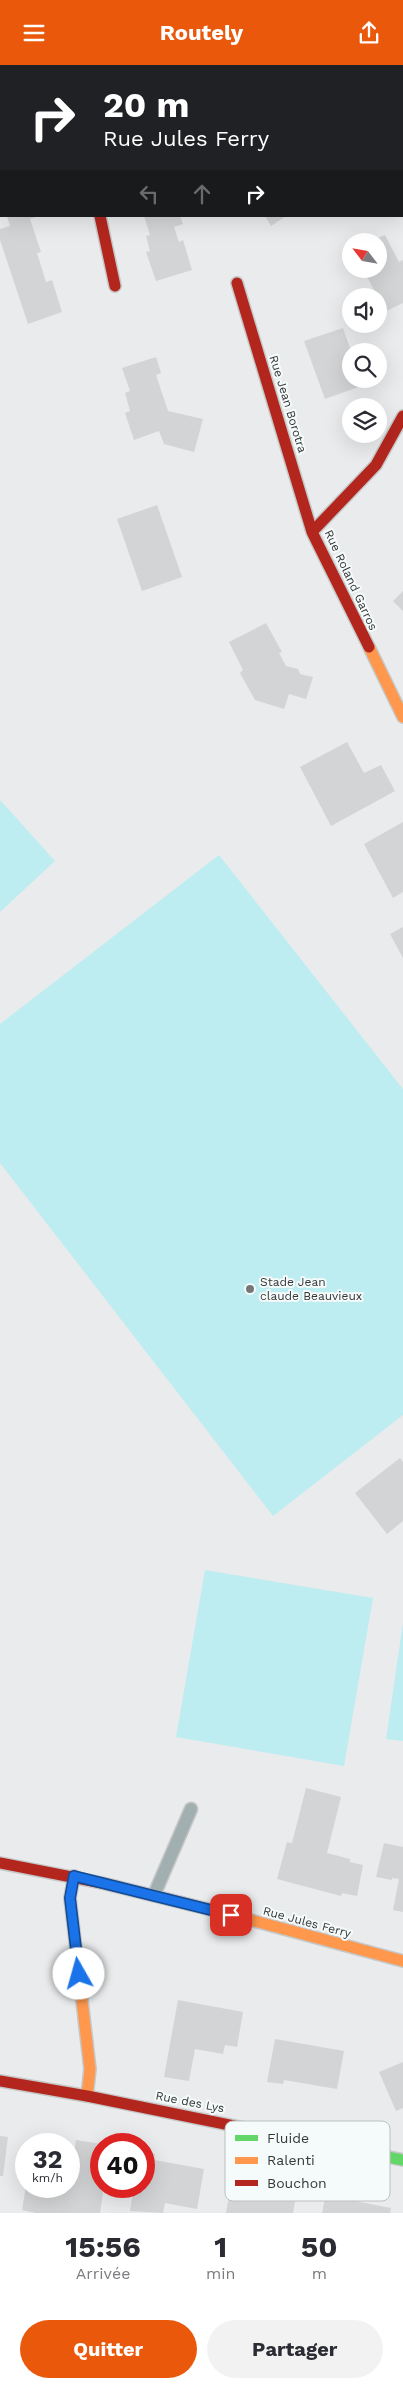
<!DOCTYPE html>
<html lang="fr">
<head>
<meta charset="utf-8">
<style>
  body { margin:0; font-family:"Work Sans",sans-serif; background:#f2f2f3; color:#2b2b33; height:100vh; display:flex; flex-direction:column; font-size:19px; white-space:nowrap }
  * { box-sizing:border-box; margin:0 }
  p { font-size:16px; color:#7c7c81 }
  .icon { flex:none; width:28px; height:28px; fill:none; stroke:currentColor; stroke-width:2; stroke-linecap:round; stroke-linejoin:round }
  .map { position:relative; height:2148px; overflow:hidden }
  .details { display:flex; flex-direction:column; background:#fff; flex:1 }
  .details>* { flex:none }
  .top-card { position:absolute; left:0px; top:0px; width:404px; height:152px; box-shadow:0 5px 20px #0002; background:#202124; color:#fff; overflow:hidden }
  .needle { width:32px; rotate:301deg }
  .buttons { position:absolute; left:342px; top:168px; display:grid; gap:10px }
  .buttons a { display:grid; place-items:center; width:45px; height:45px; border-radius:50%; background:#fff; box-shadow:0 5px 20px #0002; font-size:25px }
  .speed { position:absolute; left:15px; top:2068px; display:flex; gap:10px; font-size:25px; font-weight:700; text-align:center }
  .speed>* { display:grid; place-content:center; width:65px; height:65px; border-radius:50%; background:#fff; box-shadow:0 5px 20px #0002; line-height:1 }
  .speed small { font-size:12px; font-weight:400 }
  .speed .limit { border:8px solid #d22; background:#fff; color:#111 }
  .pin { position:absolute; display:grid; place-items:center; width:42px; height:42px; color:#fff; margin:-21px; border-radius:10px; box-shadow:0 2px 8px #0006 }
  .me { position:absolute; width:55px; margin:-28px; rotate:353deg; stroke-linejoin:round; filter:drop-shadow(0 0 4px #0008) }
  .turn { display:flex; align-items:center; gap:18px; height:105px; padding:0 20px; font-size:22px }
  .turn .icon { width:65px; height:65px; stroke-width:2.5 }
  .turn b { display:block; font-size:35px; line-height:42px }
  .lanes { display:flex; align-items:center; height:48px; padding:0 20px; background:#0003; justify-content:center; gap:25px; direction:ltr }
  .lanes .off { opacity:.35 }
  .eta { display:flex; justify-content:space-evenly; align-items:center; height:85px; text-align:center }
  .eta b { font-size:30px; font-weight:700; line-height:35px }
  .action { display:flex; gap:10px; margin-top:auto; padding:10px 20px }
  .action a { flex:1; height:58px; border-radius:30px; background:#ea580c; color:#fff; font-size:20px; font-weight:700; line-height:58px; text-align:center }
  .action a+a { background:#f2f2f3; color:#2b2b33 }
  header { display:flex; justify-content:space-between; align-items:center; height:65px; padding:0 20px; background:#ea580c; color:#fff; font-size:22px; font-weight:700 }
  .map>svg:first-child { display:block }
  .green { fill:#bdedf1 }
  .building { fill:#d3d4d5 }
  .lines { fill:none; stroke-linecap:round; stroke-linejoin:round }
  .lane-casing { stroke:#c6c7c7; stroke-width:15 }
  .street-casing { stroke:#c6c7c7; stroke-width:29 }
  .fast-casing { stroke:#c6c7c7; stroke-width:14 }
  .slow-casing { stroke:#c6c7c7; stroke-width:14 }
  .jam-casing { stroke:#c6c7c7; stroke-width:14 }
  .lane { stroke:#a2afb0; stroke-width:12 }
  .street { stroke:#a2afb0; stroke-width:26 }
  .fast { stroke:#63d668; stroke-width:11 }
  .slow { stroke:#ff974d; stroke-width:11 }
  .jam { stroke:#b3261e; stroke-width:11 }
  .route-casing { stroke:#114b97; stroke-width:12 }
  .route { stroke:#1a73e8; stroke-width:9 }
  .poi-dot { fill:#757777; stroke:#f5fafa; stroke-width:2 }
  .labels { text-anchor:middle; stroke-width:4; stroke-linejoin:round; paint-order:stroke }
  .street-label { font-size:12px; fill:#363838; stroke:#f5fafa }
  .poi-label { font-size:12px; fill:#363838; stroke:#f5fafa; text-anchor:start }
  .key { fill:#f5fafa; stroke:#bcc0c0; stroke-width:1 }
  .key-label { font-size:14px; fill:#363838 }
</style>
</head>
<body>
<header><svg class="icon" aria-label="menu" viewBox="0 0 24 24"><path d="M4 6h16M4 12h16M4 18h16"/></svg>Routely<svg class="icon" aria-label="share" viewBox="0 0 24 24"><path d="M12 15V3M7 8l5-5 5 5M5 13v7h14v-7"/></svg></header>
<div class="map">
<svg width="403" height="2148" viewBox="0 0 403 2148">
  <rect width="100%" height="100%" fill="#e9ebec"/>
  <path class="green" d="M0 735 55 796 0 847Z
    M219 790 403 1024V1350L273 1451 0 1098V959Z
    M205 1505 373 1533 344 1701 176 1672Z
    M403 1558V1676L386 1674Z"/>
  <path class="building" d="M7 151H38L30 154 41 187 37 188 46 217 52 215 62 247 28 259 0 175V164L10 161Z
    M144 151H180L183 159 174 162 179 177 183 175 192 205 156 216 146 187 150 186 146 171 150 170Z
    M265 151H286L271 161Z
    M385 170 399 197 403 195V238L384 247 379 231H377L363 204H379V176H371Z
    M343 263 351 286V314H361L364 320 325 334 304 276Z
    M156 292 161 308 156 310 168 346 203 354 194 387 164 379 159 366 134 375 125 348 130 346 125 328 130 326 122 303Z
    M157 440 182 512 142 526 117 454Z
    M403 526V546L393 536Z
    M266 558 282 587 279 588 286 601 298 604 300 609 313 612 306 634 289 629 284 644 255 635 240 608 243 605 229 577Z
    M347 677 364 708 381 700 395 726 331 761 300 702Z
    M403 757V827L393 833 364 779Z
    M403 862V893L390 869Z
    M400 1393 403 1397V1456L387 1469 355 1428Z
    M306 1723 341 1732 327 1788 350 1794V1797L363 1800 357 1831 342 1828 341 1831 277 1814 287 1777 292 1778Z
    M384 1778 403 1782V1847L393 1845 399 1814 392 1813V1815L376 1812Z
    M178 1935 243 1947 237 1982 225 1980 223 1989 195 1984 189 2016 164 2012Z
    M275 1974 344 1986 337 2024 284 2015 283 2019 267 2017Z
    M403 1997V2043L396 2046 379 2007Z
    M0 2071 8 2072 3 2111H0Z
    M76 2075 101 2079V2121H104L100 2148H36L22 2145 26 2121H69Z
    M144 2087 155 2089 154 2095 204 2104 197 2144 165 2138 163 2148 130 2146 134 2121H144Z
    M234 2104 257 2108 255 2117 297 2125 293 2148H226Z
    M327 2124 356 2130 355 2136 391 2143 390 2148H322Z"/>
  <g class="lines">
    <g class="lane-casing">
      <path id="lane" d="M154 1830 191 1744"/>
    </g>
    <g class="street-casing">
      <path id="street" d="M18 0 19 1
        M328 1 330 0"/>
    </g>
    <g class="fast-casing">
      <path id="fast" d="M313 2077 403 2095"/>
    </g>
    <g class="slow-casing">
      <path id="slow" d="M369 582 403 652
        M74 1811 70 1833 90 2004 87 2031
        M232 1850 403 1896"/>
    </g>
    <g class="jam-casing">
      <path id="jam" d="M100 151 115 221
        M237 218 312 467
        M369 582 312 467 376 400 403 351
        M0 1798 102 1818 232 1850
        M0 2016 87 2031 313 2077"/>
    </g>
    <use href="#lane" class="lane"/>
    <use href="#street" class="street"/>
    <use href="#fast" class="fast"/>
    <use href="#slow" class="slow"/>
    <use href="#jam" class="jam"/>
  </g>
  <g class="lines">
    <g class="route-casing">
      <path id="route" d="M79 1909 70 1833 74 1811 231 1850"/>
    </g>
    <use href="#route" class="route"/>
  </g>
  <circle class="poi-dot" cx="250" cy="1224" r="5"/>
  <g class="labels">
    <g class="street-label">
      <text transform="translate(288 339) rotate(73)" y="4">Rue Jean Borotra</text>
      <text transform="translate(351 515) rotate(65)" y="4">Rue Roland Garros</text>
      <text transform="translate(307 1857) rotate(15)" y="4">Rue Jules Ferry</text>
      <text transform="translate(190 2037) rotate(11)" y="4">Rue des Lys</text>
    </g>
    <g class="poi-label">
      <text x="260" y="1221">Stade Jean<tspan x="260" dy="14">claude Beauvieux</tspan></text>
    </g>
  </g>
  <rect x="225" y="2056" width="165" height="80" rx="8" class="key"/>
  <rect x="235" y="2070" width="23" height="6" fill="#63d668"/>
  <rect x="235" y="2092" width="23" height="7" fill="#ff974d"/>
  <rect x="235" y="2115" width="23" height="6" fill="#b3261e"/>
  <g class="key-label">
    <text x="267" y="2078">Fluide</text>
    <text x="267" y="2100">Ralenti</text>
    <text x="267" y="2123">Bouchon</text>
  </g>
</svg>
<div class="buttons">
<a><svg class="needle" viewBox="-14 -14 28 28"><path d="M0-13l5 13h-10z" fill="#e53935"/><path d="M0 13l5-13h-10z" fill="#7c7c81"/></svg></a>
<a><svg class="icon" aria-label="sound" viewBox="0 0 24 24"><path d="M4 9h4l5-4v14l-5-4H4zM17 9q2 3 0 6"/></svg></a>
<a><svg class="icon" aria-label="search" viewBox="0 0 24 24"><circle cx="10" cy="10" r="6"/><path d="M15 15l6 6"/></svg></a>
<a><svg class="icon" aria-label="layers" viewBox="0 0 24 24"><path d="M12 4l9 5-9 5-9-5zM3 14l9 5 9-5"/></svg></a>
</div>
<div class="speed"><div>32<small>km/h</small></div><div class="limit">40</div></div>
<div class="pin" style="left:231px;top:1850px;background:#d93025"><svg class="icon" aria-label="arrive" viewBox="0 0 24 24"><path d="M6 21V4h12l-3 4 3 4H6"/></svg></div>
<svg class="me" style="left:79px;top:1909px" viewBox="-20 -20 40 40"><circle r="19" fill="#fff"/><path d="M0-13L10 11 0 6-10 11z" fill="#1a73e8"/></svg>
<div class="top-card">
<div class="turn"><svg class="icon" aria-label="right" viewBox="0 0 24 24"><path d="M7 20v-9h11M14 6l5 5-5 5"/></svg><div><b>20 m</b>Rue Jules Ferry</div></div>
<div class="lanes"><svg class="icon off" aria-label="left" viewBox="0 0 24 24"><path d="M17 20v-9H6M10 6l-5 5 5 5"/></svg><svg class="icon off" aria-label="ahead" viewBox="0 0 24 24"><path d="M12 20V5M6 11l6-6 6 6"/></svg><svg class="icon" aria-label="right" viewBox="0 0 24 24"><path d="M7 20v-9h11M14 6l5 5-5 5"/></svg></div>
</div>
</div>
<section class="details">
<div class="eta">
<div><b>15:56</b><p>Arrivée</p></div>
<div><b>1</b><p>min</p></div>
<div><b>50</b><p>m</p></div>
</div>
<div class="action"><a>Quitter</a><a>Partager</a></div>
</section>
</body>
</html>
